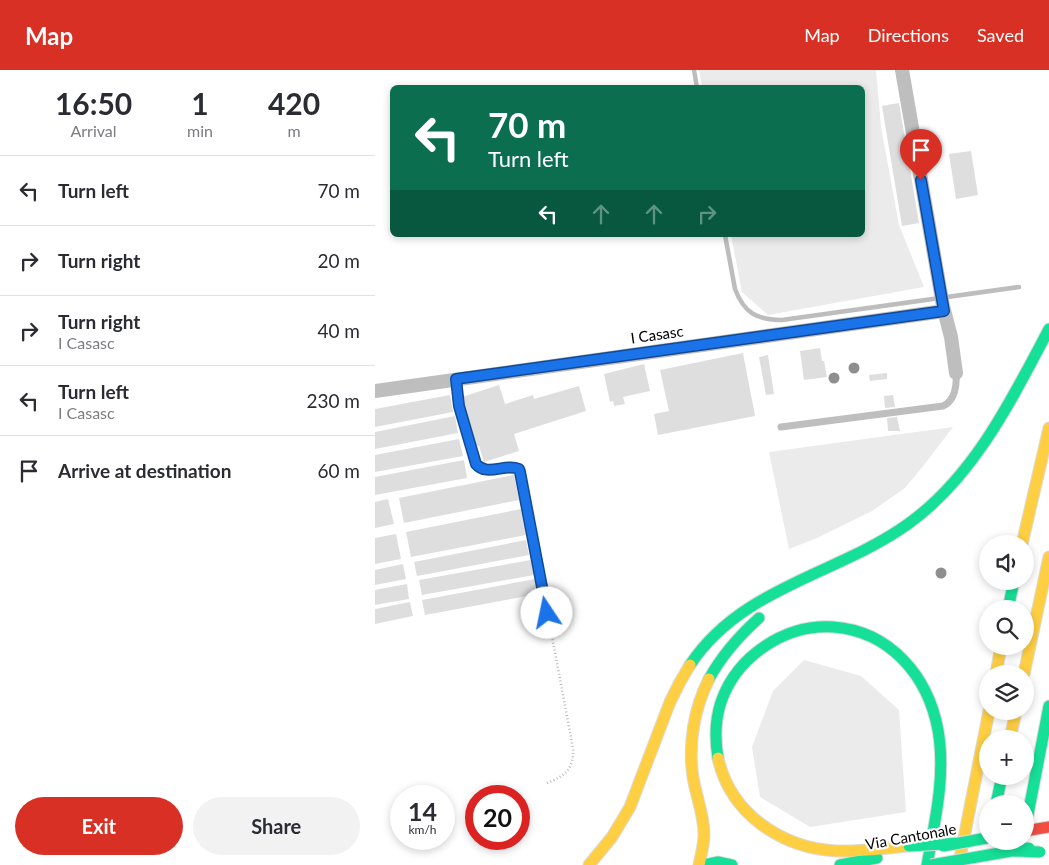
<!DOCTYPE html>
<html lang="en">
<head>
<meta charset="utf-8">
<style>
  body { margin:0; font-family:Lato,sans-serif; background:#f2f2f3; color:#2b2b33; height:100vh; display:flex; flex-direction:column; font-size:19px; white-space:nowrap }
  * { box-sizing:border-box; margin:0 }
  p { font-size:16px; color:#7c7c81 }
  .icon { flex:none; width:28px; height:28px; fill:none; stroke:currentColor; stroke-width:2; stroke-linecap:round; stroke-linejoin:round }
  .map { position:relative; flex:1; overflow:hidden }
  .drawer { display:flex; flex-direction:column; background:#fff; width:375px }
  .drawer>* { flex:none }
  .hud { position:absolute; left:15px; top:15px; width:475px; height:152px; border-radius:8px; box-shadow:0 2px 8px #0003; background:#0b6e4f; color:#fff; overflow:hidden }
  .buttons { position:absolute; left:604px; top:465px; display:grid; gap:10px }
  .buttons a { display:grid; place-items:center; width:55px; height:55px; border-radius:50%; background:#fff; box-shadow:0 2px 8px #0003; font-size:25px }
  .speed { position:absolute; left:15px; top:715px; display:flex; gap:10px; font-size:25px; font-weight:700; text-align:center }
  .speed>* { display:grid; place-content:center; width:65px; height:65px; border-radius:50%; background:#fff; box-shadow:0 2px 8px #0003; line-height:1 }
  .speed small { font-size:12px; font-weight:400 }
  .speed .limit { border:8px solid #d22; background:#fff; color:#111 }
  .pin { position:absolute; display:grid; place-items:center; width:42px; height:42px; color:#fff; margin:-51px -21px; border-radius:50% 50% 50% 0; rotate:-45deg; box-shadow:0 0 5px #0007 }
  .pin .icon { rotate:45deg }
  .me { position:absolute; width:55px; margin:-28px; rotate:349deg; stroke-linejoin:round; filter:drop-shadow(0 0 4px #0008) }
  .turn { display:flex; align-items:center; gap:18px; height:105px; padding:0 15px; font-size:22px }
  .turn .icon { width:65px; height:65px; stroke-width:2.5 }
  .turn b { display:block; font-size:35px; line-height:42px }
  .lanes { display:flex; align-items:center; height:48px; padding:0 15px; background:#0003; justify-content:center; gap:25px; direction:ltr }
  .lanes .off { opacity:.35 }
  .eta { display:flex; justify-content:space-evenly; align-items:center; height:85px; text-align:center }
  .eta b { font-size:30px; font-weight:700; line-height:35px }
  .primary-button { display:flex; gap:10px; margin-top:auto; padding:10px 15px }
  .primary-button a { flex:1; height:58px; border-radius:30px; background:#d93025; color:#fff; font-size:20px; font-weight:700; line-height:58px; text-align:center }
  .primary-button a+a { background:#f2f2f3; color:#2b2b33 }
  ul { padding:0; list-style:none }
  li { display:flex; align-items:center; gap:15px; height:70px; padding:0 15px; border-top:1px solid #e1e1e2 }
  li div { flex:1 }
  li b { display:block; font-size:19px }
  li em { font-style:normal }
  header { display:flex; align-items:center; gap:30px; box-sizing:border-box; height:70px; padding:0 25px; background:#d93025; color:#fff }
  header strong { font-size:24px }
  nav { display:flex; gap:28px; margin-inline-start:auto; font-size:18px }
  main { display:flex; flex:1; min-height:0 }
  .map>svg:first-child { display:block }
  .green { fill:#ebebeb }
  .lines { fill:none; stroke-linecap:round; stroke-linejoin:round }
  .stream { stroke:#bdbdbd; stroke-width:4.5 }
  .building { fill:#dedede }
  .fast-casing { stroke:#dbdbdb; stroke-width:13 }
  .slow-casing { stroke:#dbdbdb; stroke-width:13 }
  .jam-casing { stroke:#dbdbdb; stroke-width:13 }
  .path { stroke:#b9b9b9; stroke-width:2.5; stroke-dasharray:1 2.5; stroke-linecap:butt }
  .lane { stroke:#bebebe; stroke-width:7 }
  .street { stroke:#bebebe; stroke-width:14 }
  .fast { stroke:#16e098; stroke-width:11 }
  .slow { stroke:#ffcf43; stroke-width:11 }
  .jam { stroke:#f24e42; stroke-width:11 }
  .fast-bridge-casing { stroke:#dbdbdb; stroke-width:13; stroke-linecap:butt }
  .fast-bridge { stroke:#16e098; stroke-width:11 }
  .tree { fill:#8e8e8e }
  .route-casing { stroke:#114b97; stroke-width:12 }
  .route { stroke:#1a73e8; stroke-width:9 }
  .labels { text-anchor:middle; stroke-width:4.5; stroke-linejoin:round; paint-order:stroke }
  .street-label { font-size:15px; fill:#000; stroke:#fff }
</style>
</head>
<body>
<header>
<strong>Map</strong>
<nav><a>Map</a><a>Directions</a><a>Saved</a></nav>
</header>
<main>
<section class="drawer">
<div class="eta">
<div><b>16:50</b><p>Arrival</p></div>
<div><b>1</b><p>min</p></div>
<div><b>420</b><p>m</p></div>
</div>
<ul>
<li><svg class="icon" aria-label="left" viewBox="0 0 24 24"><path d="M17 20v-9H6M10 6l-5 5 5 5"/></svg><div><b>Turn left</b></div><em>70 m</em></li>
<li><svg class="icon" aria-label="right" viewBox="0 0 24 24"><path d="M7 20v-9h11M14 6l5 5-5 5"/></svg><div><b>Turn right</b></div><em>20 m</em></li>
<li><svg class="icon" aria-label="right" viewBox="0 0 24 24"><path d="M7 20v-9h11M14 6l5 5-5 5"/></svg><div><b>Turn right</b><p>I Casasc</p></div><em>40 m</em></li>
<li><svg class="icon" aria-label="left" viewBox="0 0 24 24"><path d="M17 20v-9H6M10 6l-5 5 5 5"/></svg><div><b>Turn left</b><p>I Casasc</p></div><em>230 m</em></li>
<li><svg class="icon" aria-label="arrive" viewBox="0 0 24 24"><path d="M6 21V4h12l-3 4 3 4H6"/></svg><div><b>Arrive at destination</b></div><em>60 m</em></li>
</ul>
<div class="primary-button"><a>Exit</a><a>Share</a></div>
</section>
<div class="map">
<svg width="674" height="795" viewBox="0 0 674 795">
  <rect width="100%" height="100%" fill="#fff"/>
  <path class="green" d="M324 0H501L506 57 524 155 549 217 393 245 367 222 356 165H488V18L327 17Z
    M578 357 549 395 530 418 497 441 442 468 414 479 394 382Z
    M429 590 486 606 524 640 531 742 435 757 385 727 377 677 398 621Z"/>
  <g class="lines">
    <path class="stream" d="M319 0 322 18
      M350 165 360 219C369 243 382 250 407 250L644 217"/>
  </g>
  <path class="building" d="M524 33 544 153 527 156 507 36Z
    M596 81 603 125 581 129 574 84Z
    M445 278 447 291H449L452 307 429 310 425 281Z
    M368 283 380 346 283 365 279 344 294 341 285 300Z
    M393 285 399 324 391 325 384 287Z
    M269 294 275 321 248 327 250 334 239 336 238 331 235 332 229 304Z
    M512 303V309L495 311 494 305Z
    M124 315 130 334 158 325 159 329 204 316 211 341 139 364 144 381 109 392 104 376H102L87 327Z
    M75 325 78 342 0 357V339Z
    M518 325 520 337 510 338 509 326Z
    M80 346 83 363 0 379V362Z
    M522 347 525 361H513L512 348Z
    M84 369 88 386 0 402V385Z
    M89 390 92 408 0 425V407Z
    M139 405 144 430 29 453 24 428Z
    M13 429 19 454 0 458V432Z
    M146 439 151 465 36 487 31 462Z
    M21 464 26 489 0 494V468Z
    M151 470 154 485 42 506 39 492Z
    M156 490 159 505 47 525 44 510Z
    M28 494 31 509 0 515V500Z
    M160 509 163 524 50 545 47 530Z
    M32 514 34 529 0 535V520Z
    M35 532 38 546 0 554V539Z"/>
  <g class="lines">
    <g class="fast-casing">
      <path id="fast" d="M633 539 639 511
        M315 595C366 517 462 505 533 454 599 407 637 329 674 259
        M334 609C347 585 364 566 384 548
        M343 688C340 670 340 650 346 632 362 586 410 554 458 557 515 561 553 606 563 660 571 705 560 751 552 795
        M621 734 627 706
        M650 760 674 636
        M329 795 343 792 357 795
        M465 795 502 788"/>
    </g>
    <g class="slow-casing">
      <path id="slow" d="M647 474 674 358
        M621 604 626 576
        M649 604 674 487
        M635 669 641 641
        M343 688C355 743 406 778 461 781 485 782 510 778 534 776
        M584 793 614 641
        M214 795 237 767 255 737 295 632 305 612 315 595
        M324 795C326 785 329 775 329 764 329 745 321 726 318 707 313 674 319 639 334 609"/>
    </g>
    <g class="jam-casing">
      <path id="jam" d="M650 761 674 757"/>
    </g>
    <path class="path" d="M172 713C190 706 199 699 198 678L174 551"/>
    <path class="lane" d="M81 309 85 336 101 394C112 407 130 393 144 399L145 402 172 543
      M406 357 568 336C580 331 582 315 581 303"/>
    <path class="street" d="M527 0 568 236 576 267 581 303
      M0 321 569 241"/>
    <use href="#fast" class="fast"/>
    <use href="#slow" class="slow"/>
    <use href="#jam" class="jam"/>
    <g class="fast-bridge-casing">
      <path id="fast-bridge" d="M534 776 585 773
        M568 776 612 768
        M638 781 665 782
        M556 795 654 778"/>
    </g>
    <use href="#fast-bridge" class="fast-bridge"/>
  </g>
  <g class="tree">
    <circle cx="479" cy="298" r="5.5"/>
    <circle cx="459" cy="308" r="5.5"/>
    <circle cx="566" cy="503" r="5.5"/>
  </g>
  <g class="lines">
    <g class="route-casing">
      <path id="route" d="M172 543 145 402 144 399C130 393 112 407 101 394L84 336 81 309 569 241 546 110"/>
    </g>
    <use href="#route" class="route"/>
  </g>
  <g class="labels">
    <g class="street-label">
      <text transform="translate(282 265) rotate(-8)" y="5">I Casasc</text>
      <text transform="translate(536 767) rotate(-10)" y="5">Via Cantonale</text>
    </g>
  </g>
</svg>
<div class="buttons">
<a><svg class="icon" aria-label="sound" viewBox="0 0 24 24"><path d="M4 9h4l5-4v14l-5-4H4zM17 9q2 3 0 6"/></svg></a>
<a><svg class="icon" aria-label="search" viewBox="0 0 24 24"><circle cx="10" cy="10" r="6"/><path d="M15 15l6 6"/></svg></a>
<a><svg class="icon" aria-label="layers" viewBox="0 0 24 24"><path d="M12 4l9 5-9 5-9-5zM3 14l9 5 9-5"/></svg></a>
<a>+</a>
<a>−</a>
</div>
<div class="speed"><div>14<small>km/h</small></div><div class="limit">20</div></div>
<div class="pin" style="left:546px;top:110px;background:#d93025"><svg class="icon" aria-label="arrive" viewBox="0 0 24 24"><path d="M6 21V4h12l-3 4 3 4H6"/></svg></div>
<svg class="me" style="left:172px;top:543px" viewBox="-20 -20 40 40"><circle r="19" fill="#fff"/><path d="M0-13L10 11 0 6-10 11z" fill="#1a73e8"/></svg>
<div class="hud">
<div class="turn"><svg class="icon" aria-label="left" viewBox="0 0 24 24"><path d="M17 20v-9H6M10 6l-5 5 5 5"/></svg><div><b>70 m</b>Turn left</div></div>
<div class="lanes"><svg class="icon" aria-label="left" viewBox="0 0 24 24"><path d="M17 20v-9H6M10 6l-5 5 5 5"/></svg><svg class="icon off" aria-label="ahead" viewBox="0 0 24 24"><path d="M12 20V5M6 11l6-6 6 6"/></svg><svg class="icon off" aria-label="ahead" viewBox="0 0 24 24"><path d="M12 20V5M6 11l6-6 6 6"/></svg><svg class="icon off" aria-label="right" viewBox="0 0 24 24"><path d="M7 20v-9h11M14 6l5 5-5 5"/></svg></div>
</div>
</div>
</main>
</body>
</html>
